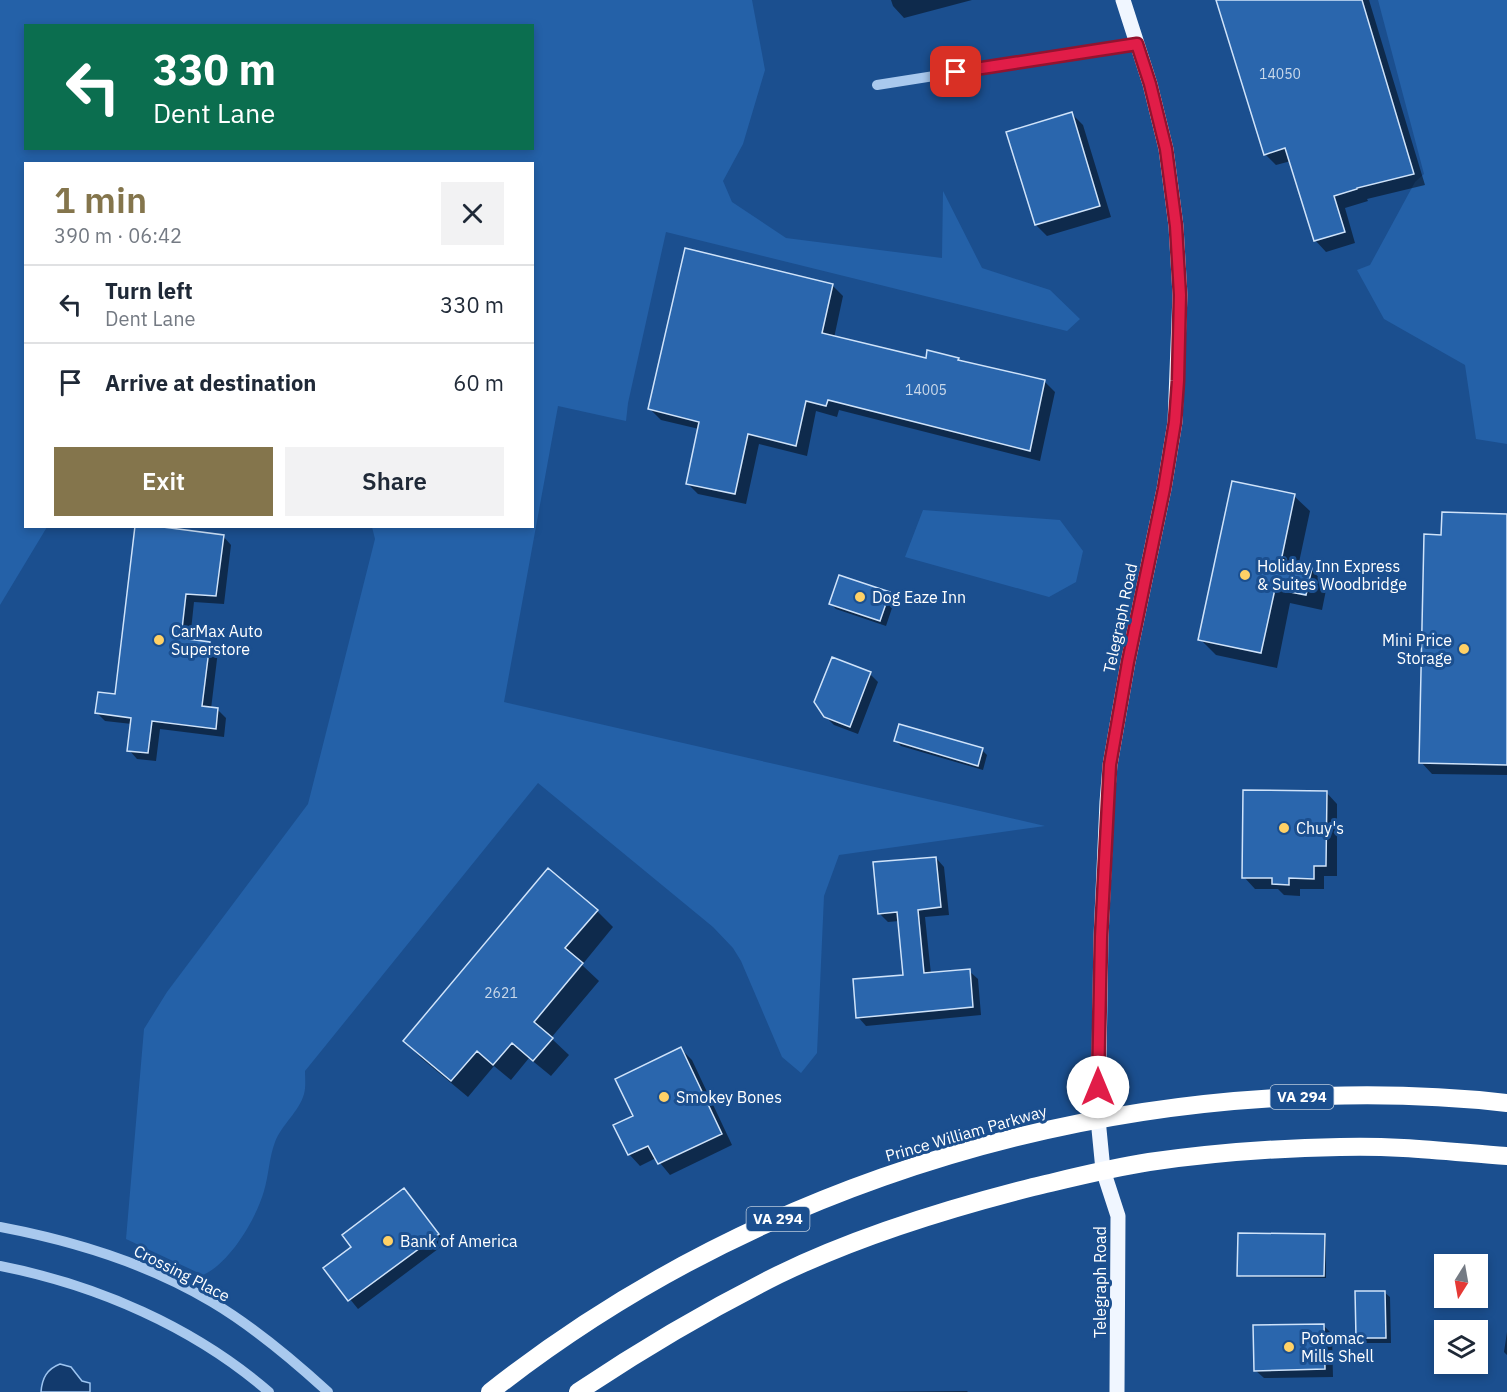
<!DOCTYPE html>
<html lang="en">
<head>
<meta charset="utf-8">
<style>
  body { margin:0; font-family:"IBM Plex Sans",sans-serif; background:#f2f2f3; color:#1f2937; height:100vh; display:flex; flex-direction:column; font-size:22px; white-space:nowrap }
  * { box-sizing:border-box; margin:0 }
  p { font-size:20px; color:#747a83 }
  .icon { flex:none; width:33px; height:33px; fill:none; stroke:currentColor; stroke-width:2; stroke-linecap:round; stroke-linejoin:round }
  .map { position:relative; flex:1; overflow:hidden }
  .drawer { position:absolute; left:24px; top:162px; width:510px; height:366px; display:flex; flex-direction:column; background:#fff; border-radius:0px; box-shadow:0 3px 9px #0003 }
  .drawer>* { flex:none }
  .guide { position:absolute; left:24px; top:24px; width:510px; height:126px; border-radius:0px; box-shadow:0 3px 9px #0003; background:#0b6e4f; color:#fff; overflow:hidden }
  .needle { width:39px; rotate:191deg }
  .controls { position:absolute; left:1434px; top:1254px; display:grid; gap:12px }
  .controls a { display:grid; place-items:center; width:54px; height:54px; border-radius:0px; background:#fff; box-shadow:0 3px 9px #0003; font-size:30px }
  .pin { position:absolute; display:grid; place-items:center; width:51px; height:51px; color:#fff; margin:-26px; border-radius:12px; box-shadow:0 3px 9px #0006 }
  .me { position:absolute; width:66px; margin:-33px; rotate:0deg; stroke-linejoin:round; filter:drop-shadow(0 0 4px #0008) }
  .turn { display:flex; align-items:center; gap:21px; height:126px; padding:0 30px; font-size:27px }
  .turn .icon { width:78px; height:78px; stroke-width:2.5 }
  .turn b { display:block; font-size:42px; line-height:51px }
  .round { display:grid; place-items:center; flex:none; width:63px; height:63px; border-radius:0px; background:#f2f2f3 }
  .summary { display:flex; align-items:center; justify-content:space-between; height:102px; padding:0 30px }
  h1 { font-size:36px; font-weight:600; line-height:45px; color:#84754c }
  .action { display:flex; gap:12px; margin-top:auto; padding:12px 30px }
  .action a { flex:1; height:69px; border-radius:0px; background:#84754c; color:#fff; font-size:24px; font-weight:600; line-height:69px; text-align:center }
  .action a+a { background:#f2f2f3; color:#1f2937 }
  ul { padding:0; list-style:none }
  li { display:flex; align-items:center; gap:18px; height:78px; padding:0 30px; border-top:2px solid #e0e1e3 }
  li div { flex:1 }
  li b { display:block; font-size:22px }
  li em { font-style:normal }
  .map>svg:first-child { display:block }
  .green { fill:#2461a8; fill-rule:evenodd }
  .water { fill:#123a6d; stroke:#9cc4f0; stroke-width:1.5 }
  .shadow { fill:#0007 }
  .building { fill:#2a66ad; stroke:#cfe3fa; stroke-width:1.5 }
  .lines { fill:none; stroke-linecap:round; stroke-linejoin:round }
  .minor { stroke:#a9c9ee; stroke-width:10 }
  .major { stroke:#f0f6ff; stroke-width:15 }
  .highway { stroke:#fff; stroke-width:18 }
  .route-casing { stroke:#92132f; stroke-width:15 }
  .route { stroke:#e11d48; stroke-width:10 }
  .poi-dot { fill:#ffd166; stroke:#1b4f8f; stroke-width:2 }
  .labels { text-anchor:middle; stroke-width:6; stroke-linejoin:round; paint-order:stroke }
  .number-label { font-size:14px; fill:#cad9ea }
  .shield { fill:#1b4f8f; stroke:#bbcadd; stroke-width:1.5 }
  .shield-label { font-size:15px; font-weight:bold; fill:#fff }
  .poi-label { font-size:16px; fill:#fff; stroke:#1b4f8f; text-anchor:start }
  .street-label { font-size:16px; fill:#fff; stroke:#1b4f8f }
</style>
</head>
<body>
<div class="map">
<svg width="1507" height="1392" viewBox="0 0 1507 1392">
  <rect width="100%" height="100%" fill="#1b4f8f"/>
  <path class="green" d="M0 0H752L765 70 743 144 723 181 732 202 786 238 942 258 943 191 982 268 1050 290 1080 319 1067 331 666 232 628 403 626 421 558 406 504 702 1045 826 839 855 824 896 817 1053 801 1073 782 1057 741 961 733 948 713 927 538 783 305 1071C305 1078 306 1087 304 1094 299 1112 282 1124 275 1142 269 1158 269 1174 264 1191 256 1219 230 1263 203 1275L126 1239 144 1029 167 992 308 804 375 539 372 527 532 526V164H26V526L47 527 0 605ZM26 26H532V148H26Z
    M1378 0H1507V444L1476 439 1465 365 1384 319 1357 270 1370 265 1415 182 1424 174Z
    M923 510 1060 520 1083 551 1076 582 1049 597 905 557Z"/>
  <path class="water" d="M60 1364 71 1367 82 1381 90 1383V1392H41C42 1378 47 1369 60 1364Z"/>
  <path class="shadow" d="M891 0H972L904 18 893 6Z
    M1218 0H1369L1425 185 1367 199 1368 201 1345 208 1355 243 1326 252 1315 240 1291 161 1276 165 1265 154Z
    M1072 114 1083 125 1111 217 1047 236 1036 225Z
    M832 285 843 296 834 338 927 360 958 359 962 362 1044 381 1055 392 1040 461 839 410 837 417 816 411 807 456 759 444 746 504 698 494 687 483 699 429 661 420 650 409Z
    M1294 496 1310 511 1298 567 1311 570 1327 585 1322 610 1290 603 1277 668 1216 655 1200 639Z
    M1507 515V775L1432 774 1421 762 1443 536Z
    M223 536 231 545 224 604 194 602 190 640 210 643 218 651 211 709H217L226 718 224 737 160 729 156 761 137 759 129 750 132 724 105 721 97 713 116 696Z
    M840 577 890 593 895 599 886 626 836 609 831 604Z
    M870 674 878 682 858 734 834 725 825 716Z
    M896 741 982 750 987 755 983 770 901 746Z
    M1326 792 1337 804V876H1324V889H1300V896L1284 895 1278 889H1255L1244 877Z
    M936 858 944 867 949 915 925 917 931 974 969 971 978 979 981 1015 866 1026 858 1017 905 976 899 921 888 922 879 913Z
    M597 911 613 927 582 965 599 981 551 1038 569 1055 551 1076 529 1058 511 1080 494 1066 468 1097 421 1058 405 1041Z
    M681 1049 692 1060 732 1145 670 1175 656 1158 640 1166 629 1154 635 1116Z
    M404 1190 446 1243 358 1309 325 1268 353 1247Z
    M1324 1235 1326 1238V1278L1241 1277 1239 1275Z
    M1384 1292 1390 1297 1391 1343H1363L1357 1338Z
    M1324 1326 1332 1334 1333 1377 1264 1378 1255 1370Z
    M1507 1332V1355L1504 1352Z
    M967 1391 968 1392H856Z"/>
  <path class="building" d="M1216 0H1362L1414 174 1357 188V189L1334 196 1345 232 1314 241 1285 148 1264 155Z
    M1072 112 1100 206 1035 225 1006 132Z
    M685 248 833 284 822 333 926 358 927 350 959 358 958 360 1045 380 1030 451 828 400 826 406 806 401 796 446 748 434 735 494 686 484 699 422 648 409Z
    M1232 481 1295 494 1281 561 1312 568 1306 595 1275 589 1261 653 1198 640Z
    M1442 512 1507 514V765L1419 763 1424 534 1441 535Z
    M135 526H155L224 535 216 596 186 594 181 638 210 642 202 706 218 708 216 729 152 721 148 753 127 751 131 718 95 713 98 692 115 694Z
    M839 575 890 592 880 621 829 604Z
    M832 657 871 672 850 727 824 717 814 702Z
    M899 724 983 748 978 766 894 741Z
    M1243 790 1327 791 1326 866H1314V879L1289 878V885L1272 884V878H1242Z
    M936 857 941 907 918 910 924 973 970 969 973 1007 856 1018 853 979 903 975 897 912 878 914 873 862Z
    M548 868 598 910 565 948 583 963 534 1022 553 1038 533 1061 512 1043 493 1065 477 1051 451 1081 403 1041Z
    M681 1047 722 1134 658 1164 648 1146 628 1155 613 1125 633 1116 615 1079Z
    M404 1188 439 1234 348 1301 323 1268 351 1247 342 1235Z
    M1238 1233 1325 1234 1324 1276H1237Z
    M1355 1291H1385L1386 1338H1356Z
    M1324 1324 1325 1369 1254 1371 1253 1325Z"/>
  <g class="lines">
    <path class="minor" d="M877 85 1137 44
      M0 1227C74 1241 147 1263 212 1302 254 1327 292 1359 328 1392
      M0 1266C97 1285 194 1327 269 1392"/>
    <path class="major" d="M1117 1392 1118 1216 1103 1170 1098 1119 1101 937 1107 802 1110 765 1128 662 1164 489 1175 422 1180 295 1176 226 1166 149 1150 84 1123 0"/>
    <path class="highway" d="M490 1392C726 1206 1023 1104 1322 1096 1384 1094 1446 1096 1507 1103
      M578 1392C642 1349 708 1310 778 1275 858 1236 946 1209 1033 1187 1071 1178 1110 1168 1149 1162 1212 1153 1276 1148 1340 1147 1396 1145 1452 1152 1507 1156"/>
  </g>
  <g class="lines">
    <g class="route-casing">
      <path id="route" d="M956 72 1137 44 1150 84 1166 149 1176 226 1180 295 1178 381 1175 422 1164 489 1128 662 1110 765 1101 937 1098 1087"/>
    </g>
    <use href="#route" class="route"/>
  </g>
  <g class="poi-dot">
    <circle cx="1245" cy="575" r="6"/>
    <circle cx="860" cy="597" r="6"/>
    <circle cx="159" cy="640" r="6"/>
    <circle cx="1464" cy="649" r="6"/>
    <circle cx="1284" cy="828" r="6"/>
    <circle cx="664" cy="1097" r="6"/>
    <circle cx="388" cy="1241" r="6"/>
    <circle cx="1289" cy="1347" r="6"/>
  </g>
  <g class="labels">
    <g class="number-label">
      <text x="1280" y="79">14050</text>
      <text x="926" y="395">14005</text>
      <text x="501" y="998">2621</text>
    </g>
    <g class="shield">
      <rect x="1270.5" y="1085" width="63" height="24" rx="4.5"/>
      <rect x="746.5" y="1207" width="63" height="24" rx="4.5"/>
    </g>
    <g class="shield-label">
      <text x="1302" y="1102">VA 294</text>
      <text x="778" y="1224">VA 294</text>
    </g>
    <g class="poi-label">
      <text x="1257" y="572">Holiday Inn Express<tspan x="1257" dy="18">&amp; Suites Woodbridge</tspan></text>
      <text x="872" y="603">Dog Eaze Inn</text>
      <text x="171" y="637">CarMax Auto<tspan x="171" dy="18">Superstore</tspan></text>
      <text x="1452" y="646" text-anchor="end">Mini Price<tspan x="1452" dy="18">Storage</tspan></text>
      <text x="1296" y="834">Chuy's</text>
      <text x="676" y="1103">Smokey Bones</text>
      <text x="400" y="1247">Bank of America</text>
      <text x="1301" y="1344">Potomac<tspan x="1301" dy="18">Mills Shell</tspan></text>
    </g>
    <g class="street-label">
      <text transform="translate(1120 618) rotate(-78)" y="6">Telegraph Road</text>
      <text transform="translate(966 1133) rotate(-16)" y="6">Prince William Parkway</text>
      <text transform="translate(182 1273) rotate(27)" y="6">Crossing Place</text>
      <text transform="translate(1100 1282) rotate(-90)" y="6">Telegraph Road</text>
    </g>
  </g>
</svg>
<div class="controls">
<a><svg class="needle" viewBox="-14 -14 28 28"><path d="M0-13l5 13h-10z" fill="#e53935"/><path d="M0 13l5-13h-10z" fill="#747a83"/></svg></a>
<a><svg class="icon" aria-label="layers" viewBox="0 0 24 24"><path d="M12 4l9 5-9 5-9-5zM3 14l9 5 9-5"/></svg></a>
</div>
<div class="pin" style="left:956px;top:72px;background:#d93025"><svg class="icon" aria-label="arrive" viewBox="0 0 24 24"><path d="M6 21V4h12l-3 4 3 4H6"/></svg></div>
<svg class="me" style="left:1098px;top:1087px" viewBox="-20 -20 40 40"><circle r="19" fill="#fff"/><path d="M0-13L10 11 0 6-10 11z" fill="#e11d48"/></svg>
<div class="guide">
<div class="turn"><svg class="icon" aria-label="left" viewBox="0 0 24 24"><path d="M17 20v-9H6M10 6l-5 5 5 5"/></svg><div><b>330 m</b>Dent Lane</div></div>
</div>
<section class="drawer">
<div class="summary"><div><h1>1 min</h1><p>390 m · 06:42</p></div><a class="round"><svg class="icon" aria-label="close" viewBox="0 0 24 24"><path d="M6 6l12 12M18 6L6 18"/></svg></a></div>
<ul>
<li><svg class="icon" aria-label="left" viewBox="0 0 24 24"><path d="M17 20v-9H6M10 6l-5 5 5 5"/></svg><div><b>Turn left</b><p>Dent Lane</p></div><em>330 m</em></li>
<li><svg class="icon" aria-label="arrive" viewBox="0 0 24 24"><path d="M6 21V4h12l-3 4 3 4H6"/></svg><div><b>Arrive at destination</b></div><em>60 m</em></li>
</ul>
<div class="action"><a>Exit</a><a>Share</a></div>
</section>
</div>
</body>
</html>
